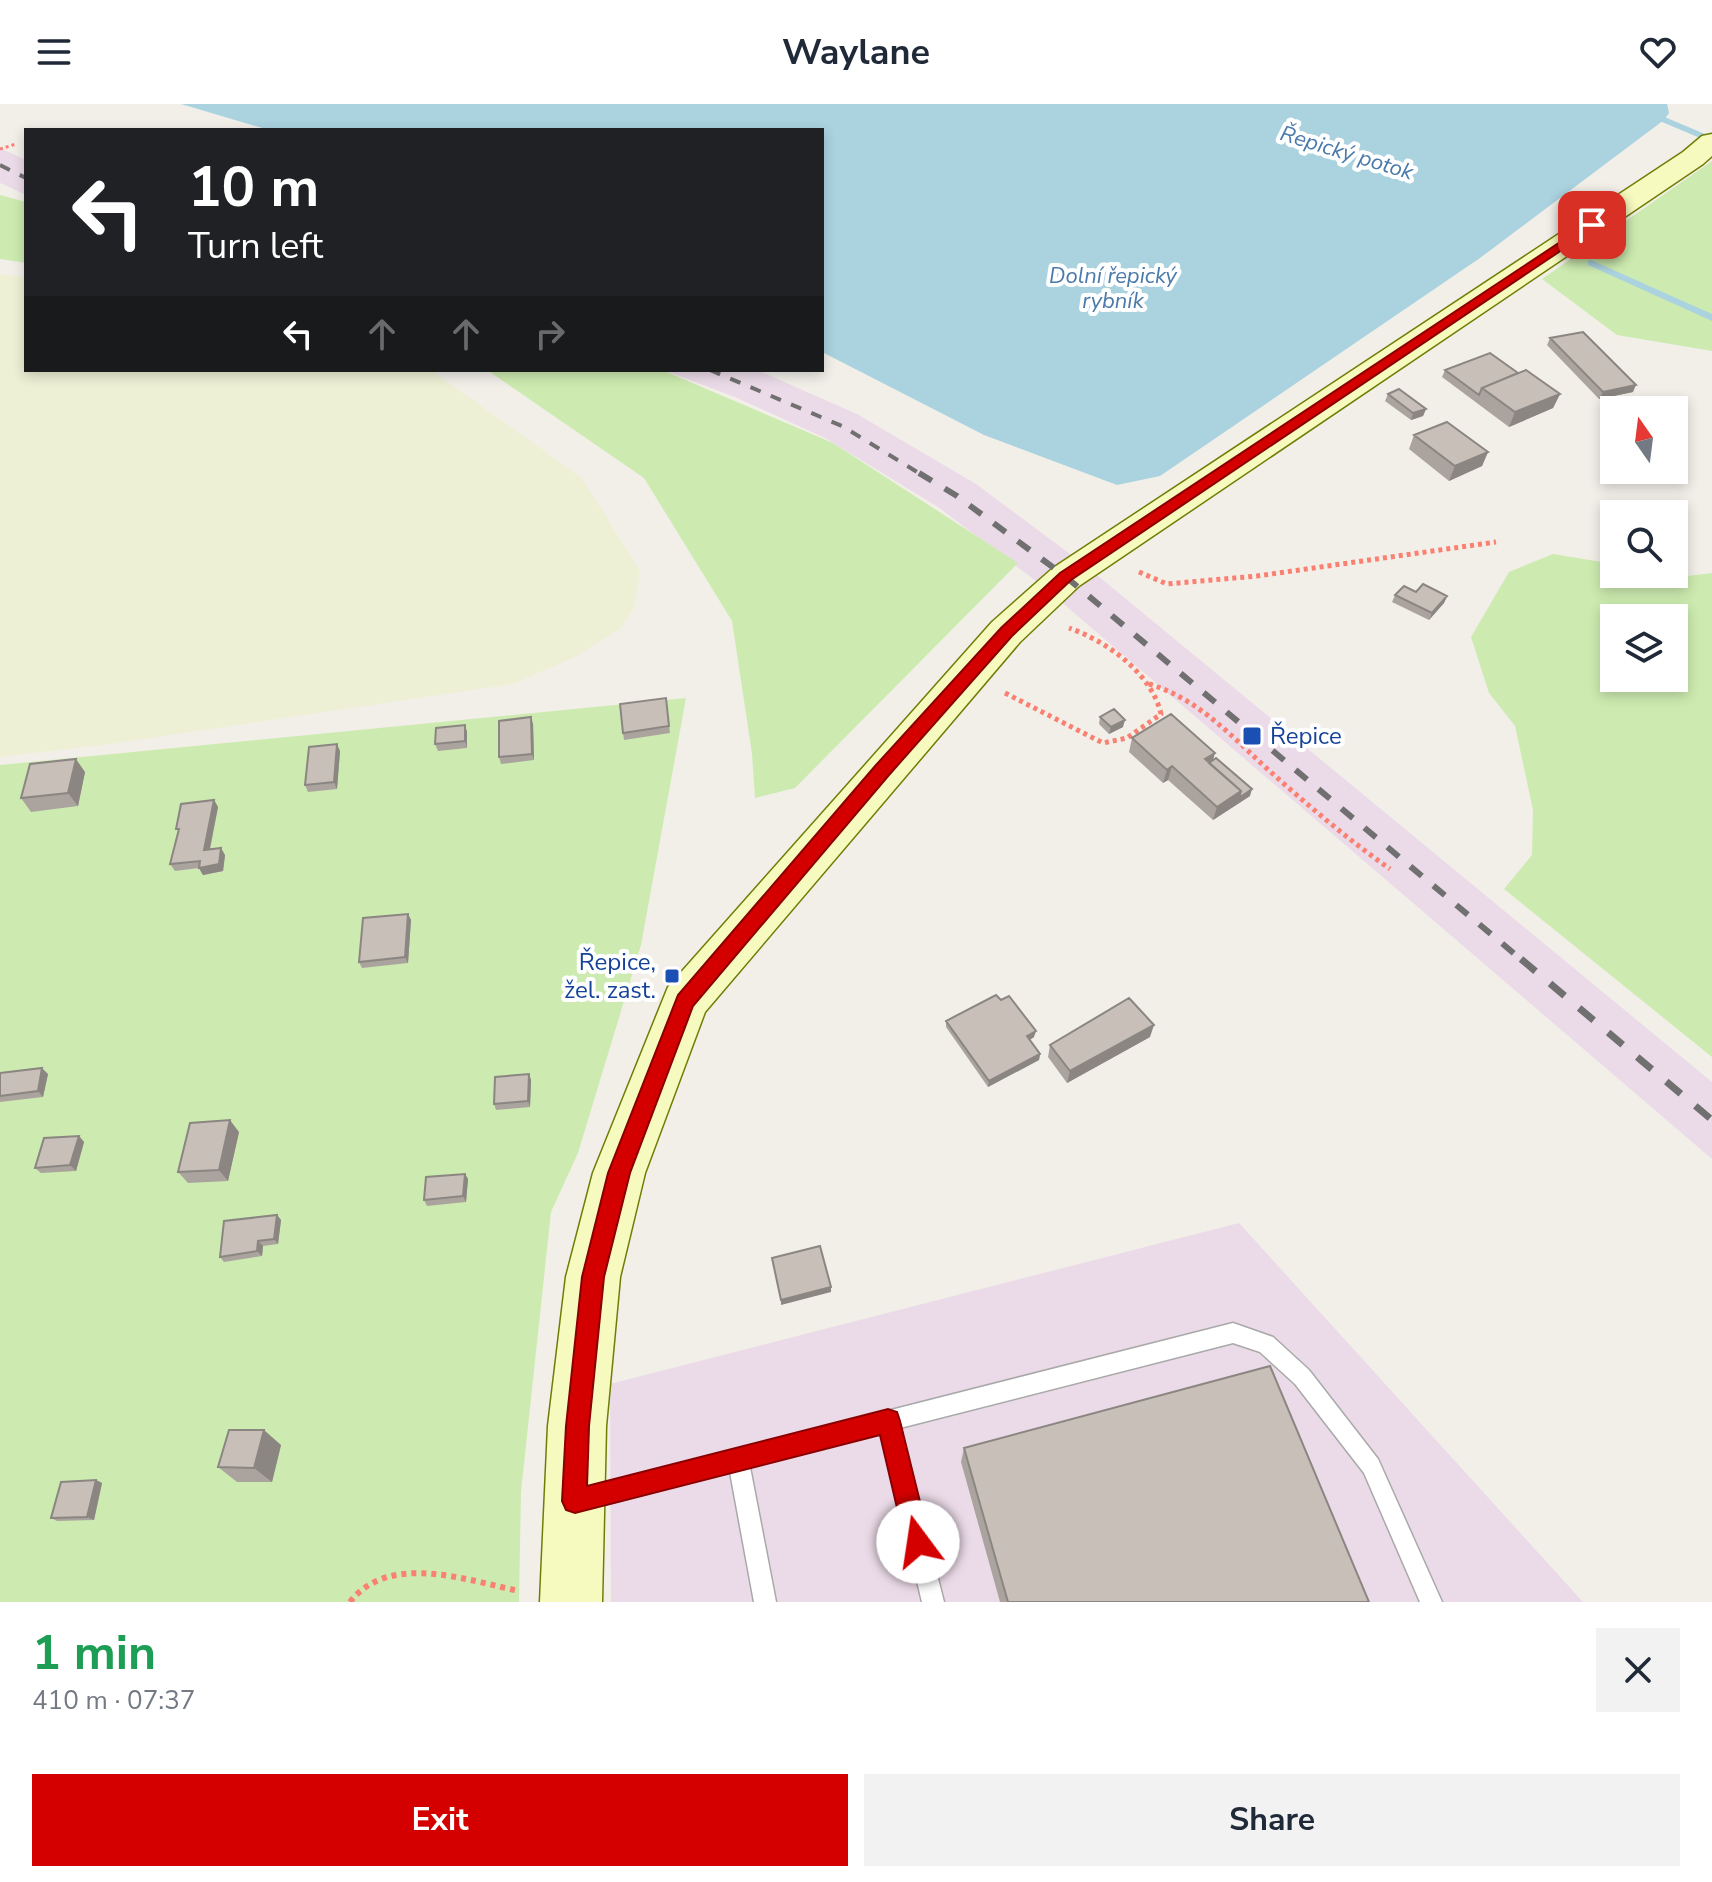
<!DOCTYPE html>
<html lang="en">
<head>
<meta charset="utf-8">
<style>
  body { margin:0; font-family:"Nunito Sans",sans-serif; background:#f2f2f3; color:#1f2937; height:100vh; display:flex; flex-direction:column; font-size:30px; white-space:nowrap }
  * { box-sizing:border-box; margin:0 }
  p { font-size:26px; color:#747a83 }
  .icon { flex:none; width:44px; height:44px; fill:none; stroke:currentColor; stroke-width:2; stroke-linecap:round; stroke-linejoin:round }
  .map { position:relative; height:1498px; overflow:hidden }
  .side { display:flex; flex-direction:column; background:#fff; flex:1 }
  .side>* { flex:none }
  .top-card { position:absolute; left:24px; top:24px; width:800px; height:244px; border-radius:0px; box-shadow:0 4px 12px #0003; background:#202124; color:#fff; overflow:hidden }
  .needle { width:52px; rotate:346deg }
  .tools { position:absolute; left:1600px; top:292px; display:grid; gap:16px }
  .tools a { display:grid; place-items:center; width:88px; height:88px; border-radius:0px; background:#fff; box-shadow:0 4px 12px #0003; font-size:40px }
  .pin { position:absolute; display:grid; place-items:center; width:68px; height:68px; color:#fff; margin:-34px; border-radius:16px; box-shadow:0 4px 12px #0006 }
  .me { position:absolute; width:88px; margin:-44px; rotate:346deg; stroke-linejoin:round; filter:drop-shadow(0 0 6px #0008) }
  .turn { display:flex; align-items:center; gap:28px; height:168px; padding:0 32px; font-size:36px }
  .turn .icon { width:104px; height:104px; stroke-width:2.5 }
  .turn b { display:block; font-size:56px; line-height:68px }
  .lanes { display:flex; align-items:center; height:76px; padding:0 32px; background:#0003; justify-content:center; gap:40px; direction:ltr }
  .lanes .off { opacity:.35 }
  .round { display:grid; place-items:center; flex:none; width:84px; height:84px; border-radius:0px; background:#f2f2f3 }
  .summary { display:flex; align-items:center; justify-content:space-between; height:136px; padding:0 32px }
  h1 { font-size:48px; font-weight:700; line-height:60px; color:#1e9e55 }
  .button { display:flex; gap:16px; margin-top:auto; padding:16px 32px }
  .button a { flex:1; height:92px; border-radius:0px; background:#d40000; color:#fff; font-size:32px; font-weight:700; line-height:92px; text-align:center }
  .button a+a { background:#f2f2f3; color:#1f2937 }
  header { display:flex; justify-content:space-between; align-items:center; height:104px; padding:0 32px; background:#fff; font-size:36px; font-weight:700 }
  .map>svg:first-child { display:block }
  .industrial { fill:#ebdbe8 }
  .farmland { fill:#eef0d5 }
  .grass { fill:#cdebb0; fill-rule:evenodd }
  .water { fill:#aad3df }
  .lines { fill:none; stroke-linecap:round; stroke-linejoin:round }
  .stream { fill:#aad3df; fill-rule:evenodd }
  .service-casing { stroke:#a9a9a9; stroke-width:3 }
  .secondary-casing { stroke:#707d05; stroke-width:3 }
  .path-far2 { stroke:#fa8072; stroke-width:3; stroke-dasharray:3 3; stroke-linecap:butt }
  .path-far1 { stroke:#fa8072; stroke-width:5; stroke-dasharray:4 4; stroke-linecap:butt }
  .path { stroke:#fa8072; stroke-width:6; stroke-dasharray:5 5; stroke-linecap:butt }
  .service { fill:#fff; fill-rule:evenodd }
  .secondary { fill:#f7fabf; fill-rule:evenodd }
  .rail-far2 { stroke:#707070; stroke-width:4; stroke-dasharray:11 11; stroke-linecap:butt }
  .rail-far1 { stroke:#707070; stroke-width:6; stroke-dasharray:15 15; stroke-linecap:butt }
  .rail { stroke:#707070; stroke-width:7; stroke-dasharray:19 19; stroke-linecap:butt }
  .wall { fill:#aba49e }
  .shaded-wall { fill:#8b8681 }
  .building { fill:#c7bfb8; stroke:#8b8681; stroke-width:2 }
  .route { fill:#d40000; stroke:#8a0000; stroke-width:2 }
  .transit-dot { fill:#1a4fb4; stroke:#fff; stroke-width:3 }
  .labels { text-anchor:middle; stroke-width:8; stroke-linejoin:round; paint-order:stroke }
  .far-water-label { font-size:22px; font-style:italic; fill:#4a7aab; stroke:#fff }
  .transit-label { font-size:24px; fill:#164399; stroke:#fff; text-anchor:start }
</style>
</head>
<body>
<header><svg class="icon" aria-label="menu" viewBox="0 0 24 24"><path d="M4 6h16M4 12h16M4 18h16"/></svg>Waylane<svg class="icon" aria-label="heart" viewBox="0 0 24 24"><path d="M12 20l-8-8c-3-5 5-10 8-4 3-6 11-1 8 4z"/></svg></header>
<div class="map">
<svg width="1712" height="1498" viewBox="0 0 1712 1498">
  <rect width="100%" height="100%" fill="#f2efe9"/>
  <path class="industrial" d="M0 44 26 56V91L0 79Z
    M663 266H757L857 310 976 380 1086 462 1712 978V1055L1045 484 938 403 825 334 735 293Z
    M1239 1119 1583 1498H611L610 1280Z"/>
  <path class="farmland" d="M0 170 26 173V266H431L582 374 640 467 634 505 621 524 575 553 513 580 110 640 0 653Z"/>
  <path class="grass" d="M1712 57V247L1617 231 1542 175Z
    M0 91 26 98V159L0 155Z
    M487 266H662L833 339 1018 459 795 684 755 694 752 650 732 517 644 374Z
    M1553 450 1614 460V470L1679 473 1712 469V953L1504 785 1532 751 1533 706 1515 622 1489 589 1471 533 1509 468ZM1674 514V574H1614V514Z
    M686 594 641 841 578 1049 551 1108 521 1388 519 1498H0V661Z"/>
  <path class="water" d="M181 0H1667L1669 9 1664 16 1480 154 1160 372 1117 381 984 331 822 248V26H269Z"/>
  <g class="lines">
    <path class="stream" d="M1647 10 1667 14 1712 33V39L1662 18 1644 15V11Z
      M1591 156 1712 210V217L1588 161V157Z"/>
    <g class="service-casing">
      <path id="service" d="M1233 1219 1273 1233 1309 1266 1378 1355 1442 1498H1420L1364 1369 1295 1280 1260 1248 1233 1239 900 1324 944 1498H922L881 1329 750 1363 776 1498H754L730 1368 584 1406 576 1403 573 1395 576 1387 584 1384Z"/>
    </g>
    <g class="secondary-casing">
      <path id="secondary" d="M1712 30V52L1703 60 1079 482 1020 538 705 908 645 1069 620 1173 606 1322 602 1498H540L548 1322 566 1173 593 1069 668 883 992 518 1053 464 1683 48 1702 32Z"/>
    </g>
    <path class="path-far2" d="M0 45 16 40"/>
    <path class="path-far1" d="M1139 468 1167 480 1257 472 1496 438
      M1149 580C1200 595 1235 636 1274 671 1311 704 1349 736 1390 765
      M1005 589 1103 639 1127 634 1161 610C1152 570 1107 537 1069 524"/>
    <path class="path" d="M350 1498C389 1448 466 1476 519 1487"/>
    <use href="#service" class="service"/>
    <use href="#secondary" class="secondary"/>
    <path class="rail-far2" d="M0 61 26 74
      M710 266 842 322 922 371"/>
    <path class="rail-far1" d="M919 369 957 392 1066 473 1523 857"/>
    <path class="rail" d="M1521 855 1712 1016"/>
  </g>
  <path class="wall" d="M1550 234 1633 288 1599 295 1547 241Z
    M1445 266 1518 269 1560 290 1553 304 1509 323 1442 273Z
    M1388 290 1426 305 1423 312 1411 316 1385 297Z
    M1414 331 1488 348 1482 362 1449 377 1409 345Z
    M1416 488 1447 492 1444 499 1429 516 1392 498 1395 491Z
    M666 594 670 629 624 636 623 629Z
    M1100 613 1123 623 1109 630 1099 620Z
    M533 620 534 656 501 660 499 653Z
    M465 621 467 628V644L438 647 435 640Z
    M1132 634 1213 656 1250 692 1213 716 1168 676 1163 679 1129 648Z
    M340 647 337 685 308 688 305 681Z
    M85 668 78 702 31 708 21 694Z
    M214 696 218 703 210 746 225 751 223 767 203 771 199 764 175 767 170 760Z
    M408 810 411 816 408 859 362 864 359 858Z
    M946 917 1034 933 1030 936 1040 950 1039 956 988 983 946 923Z
    M1150 933 1067 979 1048 953 1050 941Z
    M0 969 48 970 43 993 0 998Z
    M529 970 531 976 530 1003 496 1006 494 1000Z
    M239 1028 228 1077 188 1079 178 1068Z
    M79 1032 84 1038 76 1067 41 1069 35 1064Z
    M465 1070 468 1075 466 1098 427 1102 424 1096Z
    M277 1111 281 1116 278 1140 263 1142 262 1152 224 1158 220 1153Z
    M281 1341 272 1378H237L218 1363Z
    M964 1344 1369 1498H1000L961 1358Z
    M96 1376 102 1379 94 1416 57 1417 51 1414Z"/>
  <path class="shaded-wall" d="M1636 281 1633 288 1599 295 1603 288Z
    M1560 290 1553 304 1509 323 1515 308Z
    M1426 305 1423 312 1411 316 1413 309Z
    M1488 348 1482 362 1449 377 1455 362Z
    M1447 492 1444 499 1429 516 1432 509Z
    M531 613 533 620 534 656 532 650Z
    M1125 616 1123 623 1109 630 1111 623Z
    M465 621 467 628V644L465 637Z
    M337 640 340 647 337 685 334 678Z
    M1215 649 1211 663 1205 655Z
    M76 655 85 668 78 702 68 689Z
    M1172 662 1168 676 1163 679 1167 666Z
    M1252 685 1250 692 1213 716 1217 703 1241 687Z
    M214 696 218 703 208 753 204 746Z
    M221 744 225 751 223 767 203 771 199 764Z
    M408 810 411 816 408 859 405 853Z
    M1154 921 1150 933 1067 979 1070 967Z
    M1036 927 1034 933 1026 938 1027 932Z
    M1040 950 1039 956 988 983 989 977Z
    M42 964 48 970 43 993 38 987Z
    M529 970 531 976 530 1003 528 997Z
    M230 1016 239 1028 228 1077 219 1066Z
    M79 1032 84 1038 76 1067 70 1061Z
    M465 1070 468 1075 466 1098 463 1092Z
    M277 1111 281 1116 278 1140 274 1135Z
    M258 1137 263 1142 262 1152 257 1147Z
    M831 1183V1188L781 1201V1196Z
    M264 1326 281 1341 272 1378 254 1364Z
    M96 1376 102 1379 94 1416 87 1413Z"/>
  <path class="building" d="M1583 228 1636 281 1603 288 1550 234Z
    M1490 249 1518 269 1482 284 1479 291 1445 266Z
    M1526 266 1560 290 1515 308 1482 284Z
    M1399 285 1426 305 1413 309 1388 290Z
    M1447 318 1488 348 1455 362 1414 331Z
    M1423 480 1447 492 1432 509 1395 491 1404 482 1416 488Z
    M666 594 669 622 623 629 620 600Z
    M1114 605 1125 616 1111 623 1100 613Z
    M1171 610 1215 649 1205 655 1241 687 1217 703 1172 662 1167 666 1132 634Z
    M531 613 532 650 499 653V617Z
    M465 621V637L435 640 436 624Z
    M337 640 334 678 305 681 309 643Z
    M1216 654 1252 685 1239 694 1241 687 1209 659Z
    M76 655 68 689 21 694 30 660Z
    M214 696 204 746 221 744 219 760 199 764 200 757 170 760 179 725H176L181 700Z
    M408 810 405 853 359 858 363 814Z
    M996 891 1001 896 1009 892 1036 927 1027 932 1040 950 989 977 946 917Z
    M1129 894 1154 921 1070 967 1050 941Z
    M42 964 38 987 0 992V969Z
    M529 970 528 997 494 1000 495 973Z
    M230 1016 219 1066 178 1068 190 1019Z
    M79 1032 70 1061 35 1064 44 1034Z
    M465 1070 463 1092 424 1096 426 1073Z
    M277 1111 274 1135 258 1137 257 1147 220 1153 224 1117Z
    M820 1142 831 1183 781 1196 772 1154Z
    M1270 1262 1369 1498H1008L964 1344Z
    M229 1326H264L254 1364 218 1363Z
    M96 1376 87 1413 51 1414 61 1378Z"/>
  <path class="route" d="M1592 117 1598 121 1596 123 1071 476 1012 532 889 671 693 902 630 1069 604 1173 589 1322 587 1382 888 1305 897 1308 900 1317 930 1438 927 1446 918 1450 909 1446 905 1438 880 1331 575 1409 566 1406 562 1397 566 1322 582 1173 608 1069 678 891 876 661 1001 524 1060 469Z"/>
  <g class="transit-dot">
    <rect x="1242" y="622" width="20" height="20" rx="4"/>
    <rect x="664" y="864" width="16" height="16" rx="4"/>
  </g>
  <g class="labels">
    <g class="far-water-label">
      <text transform="translate(1347 48) rotate(17)" y="8">Řepický potok</text>
      <text x="1113" y="179">Dolní řepický<tspan x="1113" dy="25">rybník</tspan></text>
    </g>
    <g class="transit-label">
      <text x="1270" y="640">Řepice</text>
      <text x="656" y="866" text-anchor="end">Řepice,<tspan x="656" dy="28">žel. zast.</tspan></text>
    </g>
  </g>
</svg>
<div class="tools">
<a><svg class="needle" viewBox="-14 -14 28 28"><path d="M0-13l5 13h-10z" fill="#e53935"/><path d="M0 13l5-13h-10z" fill="#747a83"/></svg></a>
<a><svg class="icon" aria-label="search" viewBox="0 0 24 24"><circle cx="10" cy="10" r="6"/><path d="M15 15l6 6"/></svg></a>
<a><svg class="icon" aria-label="layers" viewBox="0 0 24 24"><path d="M12 4l9 5-9 5-9-5zM3 14l9 5 9-5"/></svg></a>
</div>
<div class="pin" style="left:1592px;top:121px;background:#d93025"><svg class="icon" aria-label="arrive" viewBox="0 0 24 24"><path d="M6 21V4h12l-3 4 3 4H6"/></svg></div>
<svg class="me" style="left:918px;top:1438px" viewBox="-20 -20 40 40"><circle r="19" fill="#fff"/><path d="M0-13L10 11 0 6-10 11z" fill="#d40000"/></svg>
<div class="top-card">
<div class="turn"><svg class="icon" aria-label="left" viewBox="0 0 24 24"><path d="M17 20v-9H6M10 6l-5 5 5 5"/></svg><div><b>10 m</b>Turn left</div></div>
<div class="lanes"><svg class="icon" aria-label="left" viewBox="0 0 24 24"><path d="M17 20v-9H6M10 6l-5 5 5 5"/></svg><svg class="icon off" aria-label="ahead" viewBox="0 0 24 24"><path d="M12 20V5M6 11l6-6 6 6"/></svg><svg class="icon off" aria-label="ahead" viewBox="0 0 24 24"><path d="M12 20V5M6 11l6-6 6 6"/></svg><svg class="icon off" aria-label="right" viewBox="0 0 24 24"><path d="M7 20v-9h11M14 6l5 5-5 5"/></svg></div>
</div>
</div>
<section class="side">
<div class="summary"><div><h1>1 min</h1><p>410 m · 07:37</p></div><a class="round"><svg class="icon" aria-label="close" viewBox="0 0 24 24"><path d="M6 6l12 12M18 6L6 18"/></svg></a></div>
<div class="button"><a>Exit</a><a>Share</a></div>
</section>
</body>
</html>
